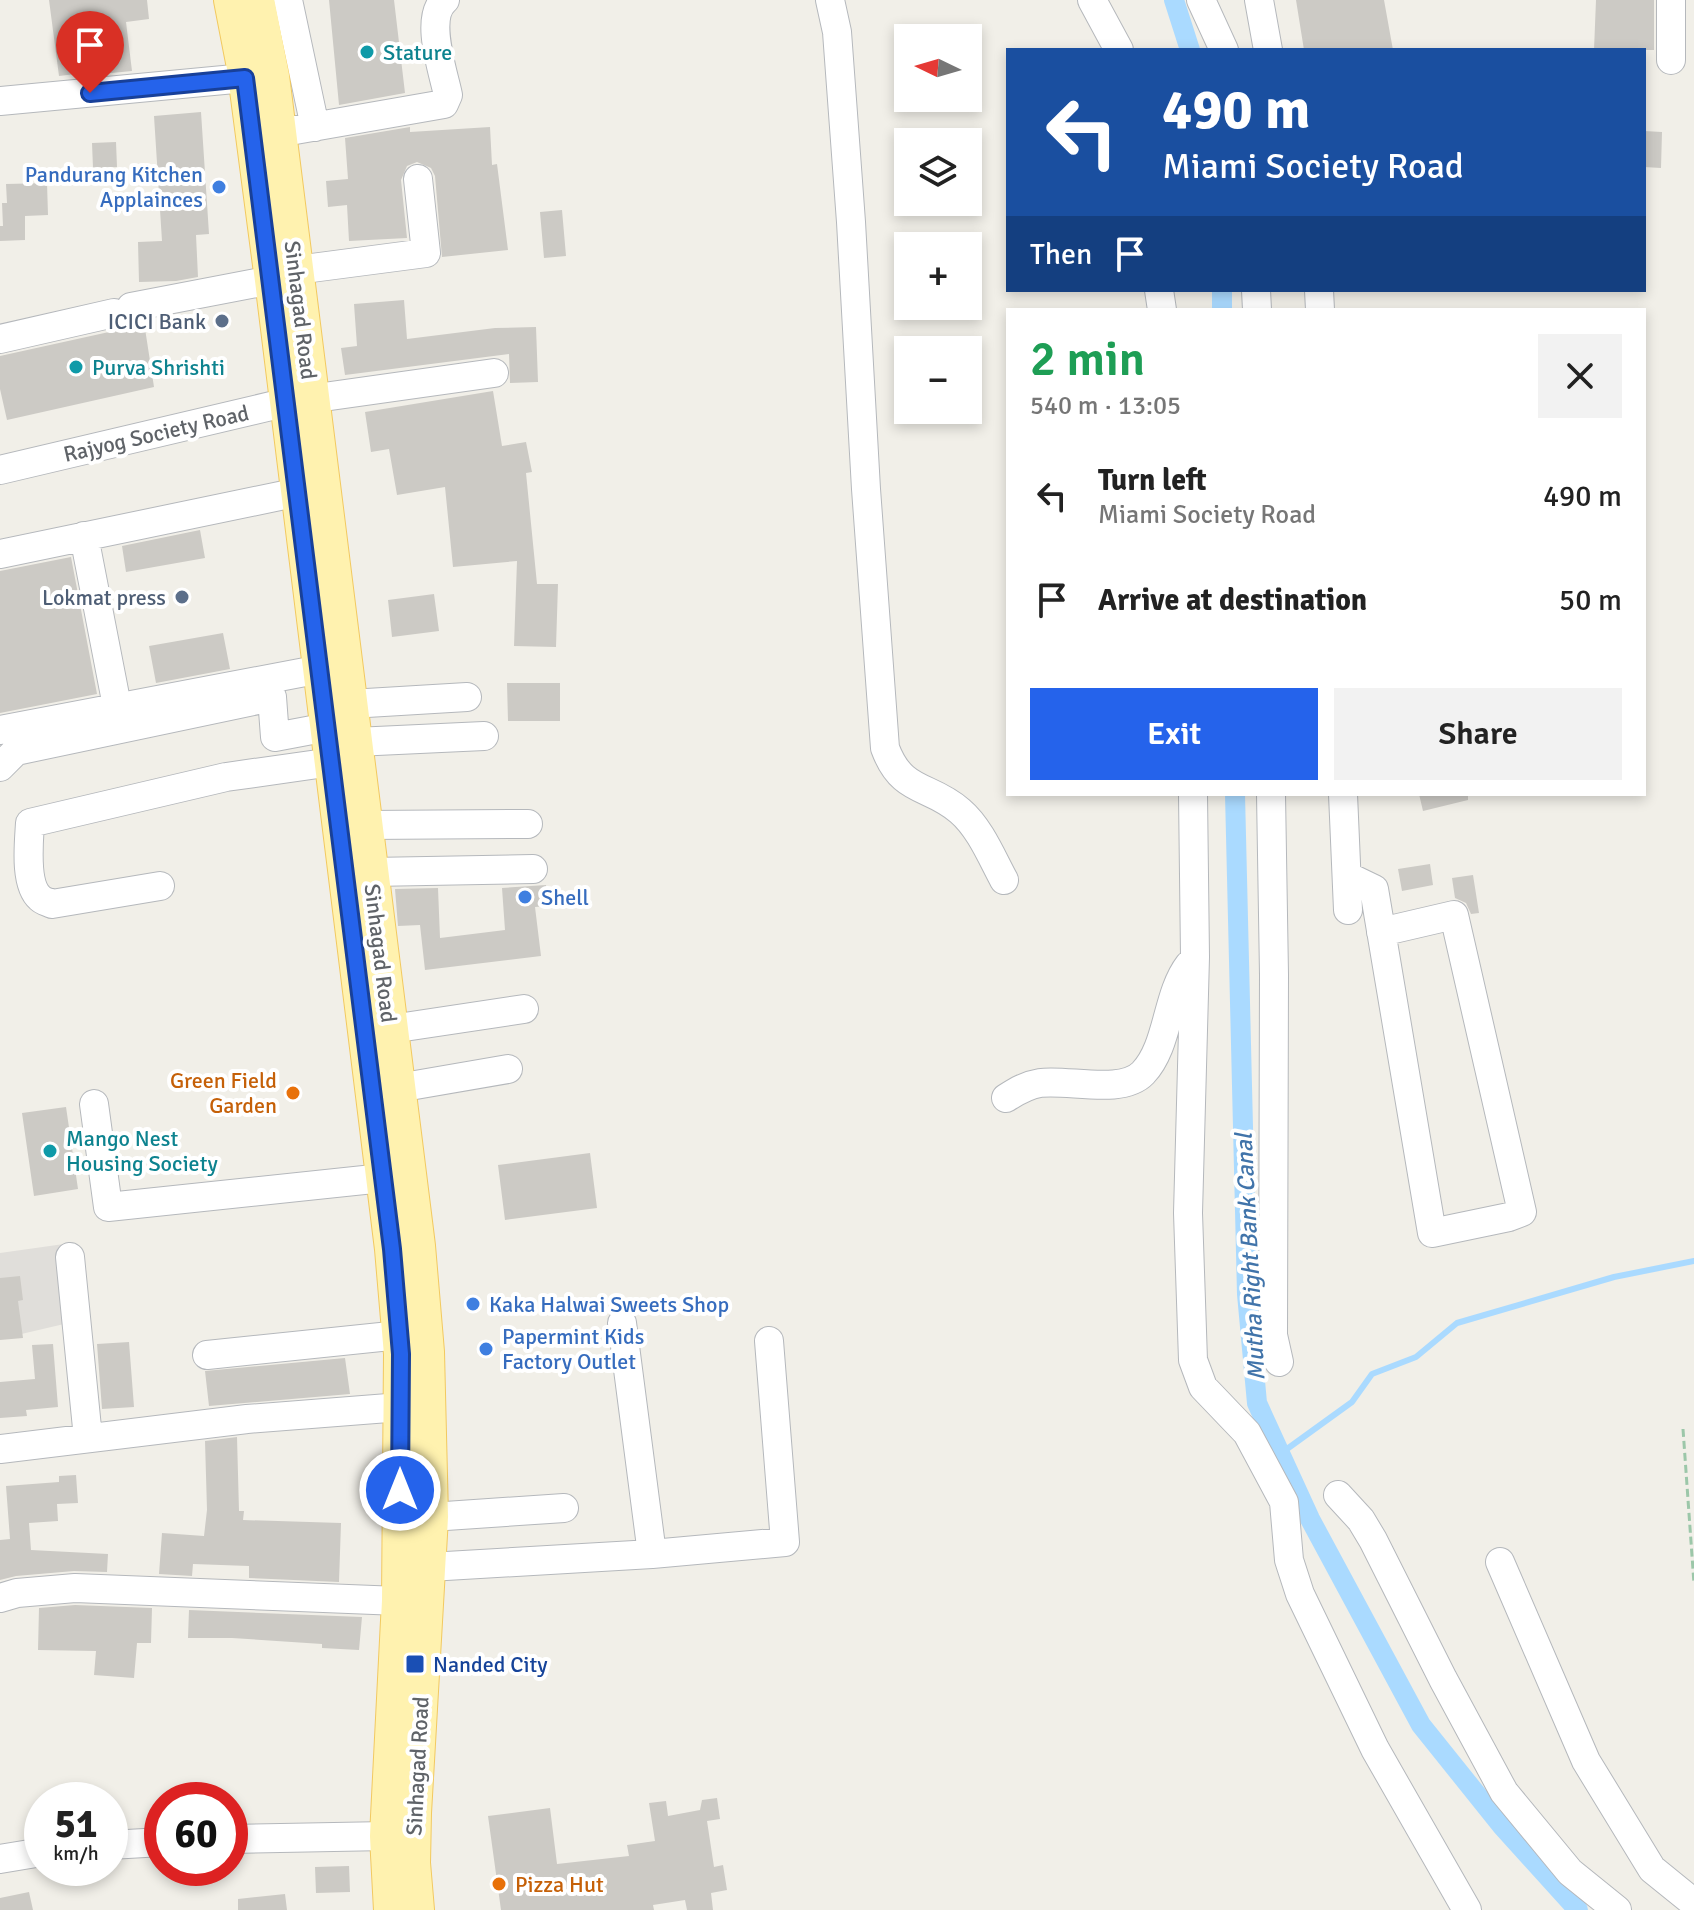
<!DOCTYPE html>
<html lang="en">
<head>
<meta charset="utf-8">
<style>
  body { margin:0; font-family:Signika,sans-serif; background:#f2f2f2; color:#222; height:100vh; display:flex; flex-direction:column; font-size:30px; white-space:nowrap }
  * { box-sizing:border-box; margin:0 }
  p { font-size:26px; color:#767676 }
  .icon { flex:none; width:44px; height:44px; fill:none; stroke:currentColor; stroke-width:2; stroke-linecap:round; stroke-linejoin:round }
  .map { position:relative; flex:1; overflow:hidden }
  .sheet { position:absolute; left:1006px; top:308px; width:640px; height:488px; display:flex; flex-direction:column; background:#fff; border-radius:0px; box-shadow:0 4px 12px #0003 }
  .sheet>* { flex:none }
  .hud { position:absolute; left:1006px; top:48px; width:640px; height:244px; border-radius:0px; box-shadow:0 4px 12px #0003; background:#1a4fa0; color:#fff; overflow:hidden }
  .needle { width:52px; rotate:275deg }
  .tools { position:absolute; left:894px; top:24px; display:grid; gap:16px }
  .tools a { display:grid; place-items:center; width:88px; height:88px; border-radius:0px; background:#fff; box-shadow:0 4px 12px #0003; font-size:40px }
  .speed { position:absolute; left:24px; top:1782px; display:flex; gap:16px; font-size:40px; font-weight:700; text-align:center }
  .speed>* { display:grid; place-content:center; width:104px; height:104px; border-radius:50%; background:#fff; box-shadow:0 4px 12px #0003; line-height:1 }
  .speed small { font-size:20px; font-weight:400 }
  .speed .limit { border:12px solid #d22; background:#fff; color:#111 }
  .pin { position:absolute; display:grid; place-items:center; width:68px; height:68px; color:#fff; margin:-82px -34px; border-radius:50% 50% 50% 0; rotate:-45deg; box-shadow:0 0 8px #0007 }
  .pin .icon { rotate:45deg }
  .me { position:absolute; width:88px; margin:-44px; rotate:0deg; stroke-linejoin:round; filter:drop-shadow(0 0 6px #0008) }
  .turn { display:flex; align-items:center; gap:28px; height:168px; padding:0 24px; font-size:36px }
  .turn .icon { width:104px; height:104px; stroke-width:2.5 }
  .turn b { display:block; font-size:56px; line-height:68px }
  .then { display:flex; align-items:center; height:76px; padding:0 24px; background:#0003; gap:16px; font-size:30px }
  .round { display:grid; place-items:center; flex:none; width:84px; height:84px; border-radius:0px; background:#f2f2f2 }
  .overview { display:flex; align-items:center; justify-content:space-between; height:136px; padding:0 24px }
  h1 { font-size:48px; font-weight:600; line-height:60px; color:#1e9e55 }
  .primary-button { display:flex; gap:16px; margin-top:auto; padding:16px 24px }
  .primary-button a { flex:1; height:92px; border-radius:0px; background:#2563eb; color:#fff; font-size:32px; font-weight:600; line-height:92px; text-align:center }
  .primary-button a+a { background:#f2f2f2; color:#222 }
  ul { padding:0; list-style:none }
  li { display:flex; align-items:center; gap:24px; height:104px; padding:0 24px }
  li div { flex:1 }
  li b { display:block; font-size:30px }
  li em { font-style:normal }
  .map>svg:first-child { display:block }
  .industrial { fill:#e0deda }
  .lines { fill:none; stroke-linecap:round; stroke-linejoin:round }
  .stream { stroke:#aadaff; stroke-width:6 }
  .canal { stroke:#aadaff; stroke-width:20 }
  .building { fill:#cccac5 }
  .minor-casing { stroke:#b5b8bc; stroke-width:30 }
  .major-casing { stroke:#f2c960; stroke-width:36 }
  .path { stroke:#9cc7a9; stroke-width:3; stroke-dasharray:8 4; stroke-linecap:butt }
  .minor { stroke:#fff; stroke-width:28 }
  .major { stroke:#fff2af; stroke-width:34 }
  .route-casing { stroke:#184099; stroke-width:20 }
  .route { stroke:#2563eb; stroke-width:14 }
  .culture-dot { fill:#0f9aa8; stroke:#fff; stroke-width:3 }
  .shop-dot { fill:#3f7fe0; stroke:#fff; stroke-width:3 }
  .service-dot { fill:#5c6f8a; stroke:#fff; stroke-width:3 }
  .food-dot { fill:#e8710a; stroke:#fff; stroke-width:3 }
  .transit-dot { fill:#1a4fb4; stroke:#fff; stroke-width:3 }
  .labels { text-anchor:middle; stroke-width:8; stroke-linejoin:round; paint-order:stroke }
  .culture-label { font-size:22px; fill:#0d838f; stroke:#fff; text-anchor:start }
  .shop-label { font-size:22px; fill:#366cbe; stroke:#fff; text-anchor:start }
  .street-label { font-size:22px; fill:#5f6368; stroke:#fff }
  .service-label { font-size:22px; fill:#4e5e75; stroke:#fff; text-anchor:end }
  .food-label { font-size:22px; fill:#c56008; stroke:#fff; text-anchor:end }
  .transit-label { font-size:22px; fill:#164399; stroke:#fff; text-anchor:start }
  .water-label { font-size:24px; font-style:italic; fill:#4174aa; stroke:#fff }
</style>
</head>
<body>
<div class="map">
<svg width="1694" height="1910" viewBox="0 0 1694 1910">
  <rect width="100%" height="100%" fill="#f1efe8"/>
  <path class="industrial" d="M71 1243 77 1321 0 1339V1253Z"/>
  <g class="lines">
    <path class="stream" d="M1280 1454 1352 1402 1372 1374 1416 1357 1457 1323 1614 1277 1694 1261"/>
    <path class="canal" d="M1174 0 1190 50
      M1222 290V310
      M1235 794 1247 1294 1257 1403 1310 1519 1421 1725 1502 1826 1578 1910"/>
  </g>
  <path class="building" d="M49 0H147L149 19 126 22 132 71 101 74 100 71 59 76Z
    M329 0H394L405 93 339 105Z
    M1296 0H1384L1393 50H1304Z
    M1596 0H1654V50H1594Z
    M201 112 209 234 196 235 198 277 176 281 139 282 138 242 162 241 154 116Z
    M410 127V132L490 127 492 165 497 164 508 250 442 257 435 176 431 168 417 162 407 166 401 180 407 238 349 241 347 205 328 207 326 181 348 179 345 138Z
    M1644 131 1662 132 1661 168 1644 167Z
    M116 142 117 167 93 168 92 143Z
    M47 183 48 215 25 216V240L0 241V226H3L2 203H7L6 184Z
    M562 210 566 256 544 258 540 212Z
    M404 300 407 339 495 328 536 327 538 382 510 383 509 354 345 375 341 348 357 346 354 304Z
    M144 322 154 387 7 420 0 389V356L118 330 127 323Z
    M493 391 502 446 526 442 532 472 526 473 537 584H558L556 647 514 646 517 561 453 567 445 487 397 495 389 449 371 452 365 412Z
    M200 530 205 558 126 572 122 546Z
    M71 557 97 694 0 713V571Z
    M434 594 439 631 392 637 388 600Z
    M223 633 230 669 156 683 149 646Z
    M507 683H560V721H508Z
    M1419 794H1468V800L1423 811Z
    M1430 864 1433 885 1402 891 1398 869Z
    M1473 875 1479 913 1471 914 1466 903 1455 898 1452 878Z
    M546 885 548 906 535 907 541 956 425 970 420 925 398 926 395 889 438 888 440 938 505 930 502 888Z
    M66 1107 78 1189 34 1196 22 1113Z
    M590 1153 597 1208 505 1220 498 1165Z
    M20 1276 23 1300 18 1301 23 1338 0 1340V1278Z
    M129 1342 134 1407 102 1409 97 1344Z
    M53 1344 58 1407 26 1410 27 1416 0 1418V1382L35 1379 32 1345Z
    M345 1358 350 1394 209 1406 205 1371Z
    M237 1437 239 1511H244L243 1520 341 1523 339 1582 249 1578V1566L193 1564 192 1576 159 1574 162 1533 204 1536 207 1510 205 1441Z
    M76 1475 78 1503 57 1504 58 1521 29 1523 31 1550 108 1554 107 1572 74 1571 16 1576 0 1580V1540L10 1539 6 1486 59 1482V1476Z
    M75 1605 152 1608 151 1643H137L134 1678 94 1675 96 1651 38 1650 39 1608Z
    M189 1610 362 1617 359 1650 322 1648V1644L232 1638H188Z
    M717 1798 720 1819 707 1821 714 1867 723 1865 727 1890 711 1893 713 1910H687L685 1900 653 1905 654 1910H501L488 1816 550 1808 557 1864 629 1856 627 1845 655 1841 649 1803 666 1801 668 1816 700 1810 702 1800Z
    M349 1866 350 1892 316 1893 315 1867Z
    M29 1892 33 1910H0V1898Z
    M285 1894 287 1910H238V1899Z"/>
  <g class="lines">
    <g class="minor-casing">
      <path id="minor" d="M288 0 315 127
        M830 0 837 32 851 222 866 489 885 748C902 794 929 784 960 811 980 828 992 858 1004 880
        M1092 0 1119 50
        M1201 0 1224 50
        M1259 0 1268 50
        M1671 0V60
        M0 101 245 78
        M278 133 444 104 448 95C443 71 424 17 445 0
        M296 270 426 253 418 179
        M1159 290 1162 310
        M1256 290 1257 310
        M1319 290 1320 310
        M131 307 272 280
        M0 339 114 313
        M0 470 288 402 494 373
        M84 536 117 706
        M0 554 299 492
        M350 704 467 697
        M0 730 321 669
        M355 742 484 736
        M0 767 16 751 272 697 275 737 328 727
        M1193 794 1195 957 1188 1213 1193 1360 1203 1387 1247 1433 1284 1502 1289 1560 1300 1594 1375 1749 1467 1910
        M1271 794 1274 975 1273 1335 1279 1362
        M1343 794 1348 910
        M365 825 528 824
        M371 872 533 869
        M1347 876 1374 889 1432 1233 1509 1217 1522 1212 1454 915 1381 932
        M160 886 52 904C48 902 43 901 40 898 24 884 29 842 30 823L226 777 332 762
        M391 1029 524 1009
        M398 1088 508 1069
        M1006 1098C1017 1091 1027 1085 1040 1083 1068 1079 1122 1095 1143 1073 1169 1046 1166 995 1189 965
        M94 1104 108 1207 383 1178
        M70 1257 88 1438
        M207 1355 400 1335
        M0 1449 247 1419 401 1407
        M1338 1495 1361 1520 1373 1540 1443 1679 1504 1792 1570 1872 1617 1910
        M431 1517 564 1508
        M652 1554 785 1542 769 1341
        M1500 1562 1586 1761 1652 1869 1694 1903
        M429 1567 652 1554 622 1323
        M0 1598 17 1593 75 1588 399 1601
        M230 1839 387 1836
        M110 1845 162 1842
        M0 1859 42 1852"/>
    </g>
    <g class="major-casing">
      <path id="major" d="M231 0 244 67 272 280 392 1249 401 1354 399 1601 387 1836 391 1910
        M257 0 272 76 418 1246 427 1352 431 1517 414 1813 413 1863 417 1910"/>
    </g>
    <path class="path" d="M1683 1429 1694 1584"/>
    <use href="#minor" class="minor"/>
    <use href="#major" class="major"/>
  </g>
  <g class="lines">
    <g class="route-casing">
      <path id="route" d="M90 93 245 78 392 1249 401 1354 400 1490"/>
    </g>
    <use href="#route" class="route"/>
  </g>
  <g class="culture-dot">
    <circle cx="367" cy="52" r="8"/>
    <circle cx="76" cy="367" r="8"/>
    <circle cx="50" cy="1151" r="8"/>
  </g>
  <g class="shop-dot">
    <circle cx="219" cy="187" r="8"/>
    <circle cx="525" cy="897" r="8"/>
    <circle cx="473" cy="1304" r="8"/>
    <circle cx="486" cy="1349" r="8"/>
  </g>
  <g class="service-dot">
    <circle cx="222" cy="321" r="8"/>
    <circle cx="182" cy="597" r="8"/>
  </g>
  <g class="food-dot">
    <circle cx="293" cy="1093" r="8"/>
    <circle cx="499" cy="1884" r="8"/>
  </g>
  <rect class="transit-dot" x="405" y="1654" width="20" height="20" rx="4"/>
  <g class="labels">
    <g class="culture-label">
      <text x="383" y="60">Stature</text>
      <text x="92" y="375">Purva Shrishti</text>
      <text x="66" y="1146">Mango Nest<tspan x="66" dy="25">Housing Society</tspan></text>
    </g>
    <g class="shop-label">
      <text x="203" y="182" text-anchor="end">Pandurang Kitchen<tspan x="203" dy="25">Applainces</tspan></text>
      <text x="541" y="905">Shell</text>
      <text x="489" y="1312">Kaka Halwai Sweets Shop</text>
      <text x="502" y="1344">Papermint Kids<tspan x="502" dy="25">Factory Outlet</tspan></text>
    </g>
    <g class="street-label">
      <text transform="translate(301 310) rotate(83)" y="8">Sinhagad Road</text>
      <text transform="translate(156 433) rotate(-13)" y="8">Rajyog Society Road</text>
      <text transform="translate(381 953) rotate(83)" y="8">Sinhagad Road</text>
      <text transform="translate(417 1766) rotate(-87)" y="8">Sinhagad Road</text>
    </g>
    <g class="service-label">
      <text x="206" y="329">ICICI Bank</text>
      <text x="166" y="605">Lokmat press</text>
    </g>
    <g class="food-label">
      <text x="277" y="1088">Green Field<tspan x="277" dy="25">Garden</tspan></text>
      <text x="515" y="1892" text-anchor="start">Pizza Hut</text>
    </g>
    <g class="transit-label">
      <text x="433" y="1672">Nanded City</text>
    </g>
    <g class="water-label">
      <text transform="translate(1250 1257) rotate(-93)" y="8">Mutha Right Bank Canal</text>
    </g>
  </g>
</svg>
<div class="tools">
<a><svg class="needle" viewBox="-14 -14 28 28"><path d="M0-13l5 13h-10z" fill="#e53935"/><path d="M0 13l5-13h-10z" fill="#767676"/></svg></a>
<a><svg class="icon" aria-label="layers" viewBox="0 0 24 24"><path d="M12 4l9 5-9 5-9-5zM3 14l9 5 9-5"/></svg></a>
<a>+</a>
<a>−</a>
</div>
<div class="speed"><div>51<small>km/h</small></div><div class="limit">60</div></div>
<div class="pin" style="left:90px;top:93px;background:#d93025"><svg class="icon" aria-label="arrive" viewBox="0 0 24 24"><path d="M6 21V4h12l-3 4 3 4H6"/></svg></div>
<svg class="me" style="left:400px;top:1490px" viewBox="-20 -20 40 40"><circle r="17" fill="#2563eb" stroke="#fff" stroke-width="3"/><path d="M0-11L8 9 0 5-8 9z" fill="#fff"/></svg>
<div class="hud">
<div class="turn"><svg class="icon" aria-label="left" viewBox="0 0 24 24"><path d="M17 20v-9H6M10 6l-5 5 5 5"/></svg><div><b>490 m</b>Miami Society Road</div></div>
<div class="then">Then<svg class="icon" aria-label="arrive" viewBox="0 0 24 24"><path d="M6 21V4h12l-3 4 3 4H6"/></svg></div>
</div>
<section class="sheet">
<div class="overview"><div><h1>2 min</h1><p>540 m · 13:05</p></div><a class="round"><svg class="icon" aria-label="close" viewBox="0 0 24 24"><path d="M6 6l12 12M18 6L6 18"/></svg></a></div>
<ul>
<li><svg class="icon" aria-label="left" viewBox="0 0 24 24"><path d="M17 20v-9H6M10 6l-5 5 5 5"/></svg><div><b>Turn left</b><p>Miami Society Road</p></div><em>490 m</em></li>
<li><svg class="icon" aria-label="arrive" viewBox="0 0 24 24"><path d="M6 21V4h12l-3 4 3 4H6"/></svg><div><b>Arrive at destination</b></div><em>50 m</em></li>
</ul>
<div class="primary-button"><a>Exit</a><a>Share</a></div>
</section>
</div>
</body>
</html>
